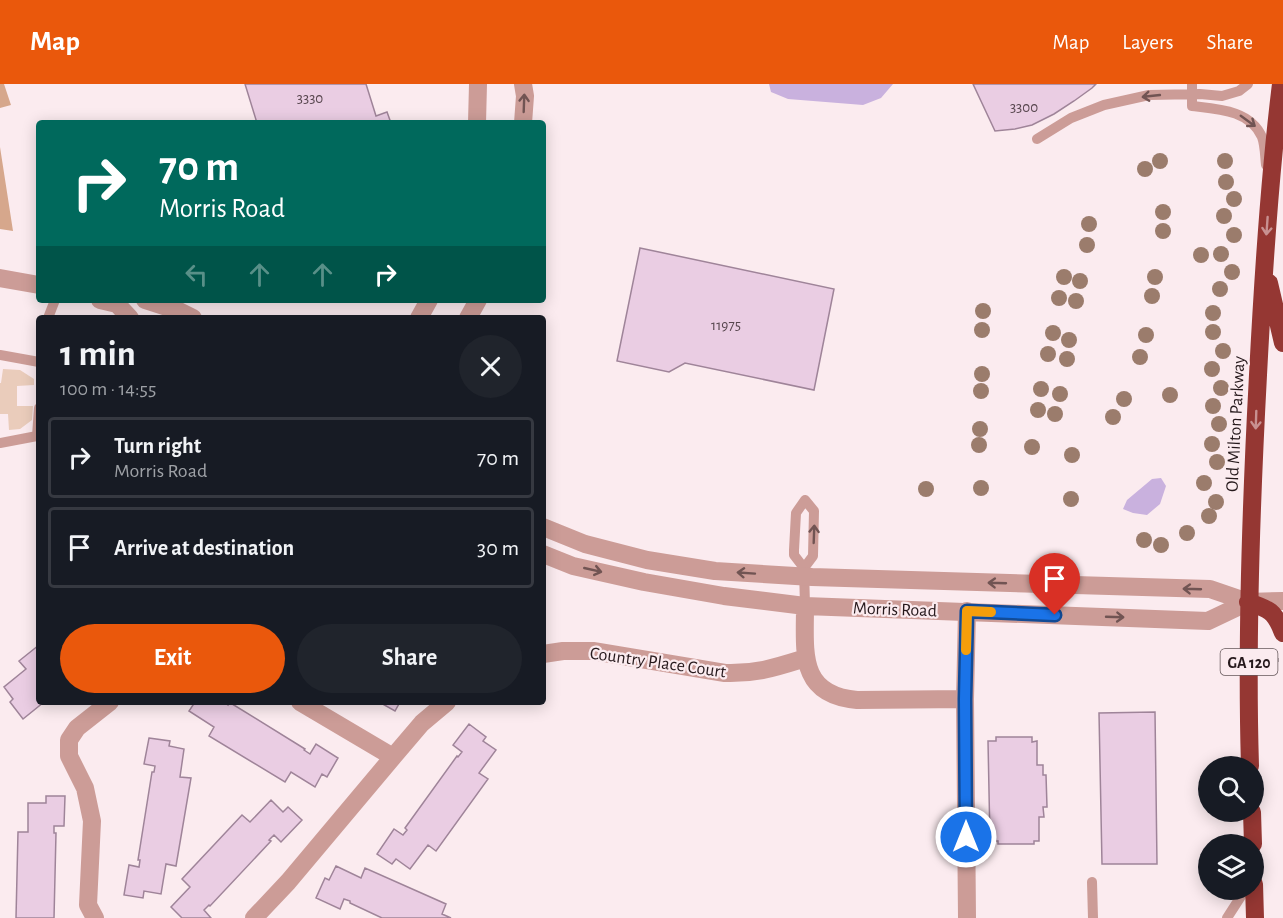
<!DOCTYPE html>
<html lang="en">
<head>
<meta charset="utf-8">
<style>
  body { margin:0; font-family:"Alegreya Sans",sans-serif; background:#20242c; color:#f1f3f6; height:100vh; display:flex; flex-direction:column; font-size:22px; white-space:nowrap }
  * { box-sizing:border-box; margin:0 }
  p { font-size:20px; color:#9ea1a6 }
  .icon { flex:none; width:33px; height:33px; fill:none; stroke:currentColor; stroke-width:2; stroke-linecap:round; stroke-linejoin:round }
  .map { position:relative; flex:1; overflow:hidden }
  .side { position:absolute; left:36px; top:231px; width:510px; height:390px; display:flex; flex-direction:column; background:#171b24; border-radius:6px; box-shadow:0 3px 15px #0003 }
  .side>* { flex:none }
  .hud { position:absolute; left:36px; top:36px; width:510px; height:183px; border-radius:6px; box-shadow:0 3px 15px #0003; background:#00695c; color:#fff; overflow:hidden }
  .controls { position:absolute; left:1198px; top:672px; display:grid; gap:12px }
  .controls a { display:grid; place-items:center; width:66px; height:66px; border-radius:50%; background:#171b24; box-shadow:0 3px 15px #0003; font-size:30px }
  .pin { position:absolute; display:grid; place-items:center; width:51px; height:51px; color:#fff; margin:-62px -26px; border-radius:50% 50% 50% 0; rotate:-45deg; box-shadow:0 0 6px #0007 }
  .pin .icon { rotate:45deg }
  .me { position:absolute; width:66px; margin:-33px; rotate:0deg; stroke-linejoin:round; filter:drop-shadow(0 0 4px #0008) }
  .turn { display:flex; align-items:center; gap:21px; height:126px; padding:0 24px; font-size:27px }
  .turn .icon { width:78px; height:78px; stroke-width:2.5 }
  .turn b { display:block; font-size:42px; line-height:51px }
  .lanes { display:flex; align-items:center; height:57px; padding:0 24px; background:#0003; justify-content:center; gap:30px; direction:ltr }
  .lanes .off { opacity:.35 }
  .round { display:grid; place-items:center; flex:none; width:63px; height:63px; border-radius:32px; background:#20242c }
  .overview { display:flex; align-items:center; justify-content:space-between; height:102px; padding:0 24px }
  h1 { font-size:36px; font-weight:700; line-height:45px }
  .cta { display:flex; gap:12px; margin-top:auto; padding:12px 24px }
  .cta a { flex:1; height:69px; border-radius:36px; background:#ea580c; color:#fff; font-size:24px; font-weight:700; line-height:69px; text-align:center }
  .cta a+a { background:#20242c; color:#f1f3f6 }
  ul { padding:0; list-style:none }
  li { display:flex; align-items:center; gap:18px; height:81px; margin:0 12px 9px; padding:0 12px; border:3px solid #363941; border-radius:6px }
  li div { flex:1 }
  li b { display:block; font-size:22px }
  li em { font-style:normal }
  header { display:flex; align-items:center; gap:36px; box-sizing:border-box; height:84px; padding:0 30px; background:#ea580c; color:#fff }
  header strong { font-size:28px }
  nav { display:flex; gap:33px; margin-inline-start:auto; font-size:21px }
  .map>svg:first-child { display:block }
  .green { fill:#eaccbb }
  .forest { fill:#d6a78c }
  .water { fill:#c9b1de }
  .building { fill:#eacde3; stroke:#9f8499; stroke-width:1.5 }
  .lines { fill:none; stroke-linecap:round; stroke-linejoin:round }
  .path { stroke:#b3a4a8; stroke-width:4; stroke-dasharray:4.5 3; stroke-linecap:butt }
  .lane { stroke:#cc9c97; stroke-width:10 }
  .street { stroke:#cc9c97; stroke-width:18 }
  .highway { stroke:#953733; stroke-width:18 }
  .tree { fill:#9b7c6c }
  .oneway { stroke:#715453 }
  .oneway2 { stroke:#c89191 }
  .route-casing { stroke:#114b97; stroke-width:15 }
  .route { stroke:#1a73e8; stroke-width:10 }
  .slow { stroke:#f59e0b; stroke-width:10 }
  .labels { text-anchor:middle; stroke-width:4.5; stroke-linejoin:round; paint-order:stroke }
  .number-label { font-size:15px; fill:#57464e }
  .shield { fill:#fbebef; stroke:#66585b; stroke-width:1.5 }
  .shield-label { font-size:16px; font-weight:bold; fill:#26191c }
  .street-label { font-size:18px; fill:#26191c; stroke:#fbebef }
</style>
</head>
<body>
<header>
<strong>Map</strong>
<nav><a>Map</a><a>Layers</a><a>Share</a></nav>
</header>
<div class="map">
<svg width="1283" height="834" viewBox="0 0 1283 834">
  <rect width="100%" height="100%" fill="#fbebef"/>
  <path class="green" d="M3 285 20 286 34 295V301L17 302V322H33L32 336 20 345 9 346 8 330H0V299H1Z"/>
  <path class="forest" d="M0 0H4L11 21 0 24Z
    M0 63 13 147 0 145Z"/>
  <path class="water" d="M769 0H893L881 14 863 21 788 15 771 8Z
    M1161 394 1166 402 1160 420 1147 431 1133 429 1123 425 1127 416 1152 395Z"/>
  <path class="building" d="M245 0H366L376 32 387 28 391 39H257Z
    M973 0H1096L1092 4 1074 17 1054 30 1032 41 1015 45 995 47Z
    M640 164 834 205 814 306 685 279 669 288 617 277Z
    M39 561V608L37 610 39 613V618H44L23 635 10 618 13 615 4 603 26 585 19 577Z
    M195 618H224L228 621 229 618 305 665 304 666 310 670 316 660 338 674 327 693 322 690 315 703 291 688 285 698 209 652 214 643 189 627Z
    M379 618H400L395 627Z
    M1155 628 1157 780H1102L1099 629Z
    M469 640 486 653 483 657 496 666 479 689 488 695 436 767 428 761 410 785 396 775 392 780 377 770 394 745 403 751 407 746 405 744 457 672 458 673 462 668 453 661Z
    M996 653H1032V658L1037 657V681H1043V691H1046L1047 723H1043L1044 733H1039V757H1034V760H998V757H990L988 657H996Z
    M149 654 170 657 169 662 184 665 180 693 191 694 176 782 166 780 161 810 144 807 143 814 124 811 129 781 139 783 140 776H138L152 688H154L155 682 144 680Z
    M46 712H65L64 742H54V749H56L54 834H16L18 748H28V719H46Z
    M271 716 283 728 288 723 302 736 281 758 274 751 269 756 271 757 210 822 209 821 204 826 211 834H182L171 823 190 803 182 795 242 731 250 738Z
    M336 782 361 794 365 784 446 820 442 830 451 834H382L350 819V817L344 815 340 825 316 814 325 794 329 796Z"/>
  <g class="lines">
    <path class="path" d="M1267 576H1282"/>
    <path class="lane" d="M1192 0V22C1218 25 1250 26 1262 53 1265 61 1265 72 1266 81
      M1037 55 1071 34 1104 21 1149 11 1200 10 1222 12 1239 7 1248 0
      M48 234 55 216
      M0 271 39 278
      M0 359 37 352 39 324
      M804 484 813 472 814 427 805 416 796 429 794 466V471L804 484 805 522
      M1092 798 1093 834
      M1227 834 1245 806"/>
    <path class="street" d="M477 39 478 0
      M523 39 525 12 523 0
      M0 194 39 201
      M100 216 117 220 130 234
      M145 216 179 227 193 234
      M419 234 429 216
      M468 234 478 216
      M543 443 585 460 647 476 715 487 812 493 1210 505 1248 518 1283 517
      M543 470 573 482 644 498 724 512 805 522 1208 537 1248 518
      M805 522C805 568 798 611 857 616L965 615
      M543 570 563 567H593L725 589C757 590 777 583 806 574
      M393 673 422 639 447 618
      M95 834 88 821 92 737 85 704 69 672V656L77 644 110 618
      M254 834 288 798 393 673 300 618
      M967 834 965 615 967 527"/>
    <path class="highway" d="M1269 199 1283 259
      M1248 518C1269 525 1275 527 1283 549
      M1250 682C1246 552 1251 421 1258 291 1263 194 1269 97 1281 0
      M1252 728 1253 760
      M1254 800 1255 834"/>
  </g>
  <g class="tree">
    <circle cx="1160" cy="77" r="8"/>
    <circle cx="1225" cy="77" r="8"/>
    <circle cx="1145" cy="85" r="8"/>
    <circle cx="1226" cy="98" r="8"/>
    <circle cx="1234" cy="115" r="8"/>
    <circle cx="1163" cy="128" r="8"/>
    <circle cx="1224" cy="132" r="8"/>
    <circle cx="1089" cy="140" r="8"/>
    <circle cx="1163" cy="147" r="8"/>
    <circle cx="1234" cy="151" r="8"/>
    <circle cx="1087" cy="161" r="8"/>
    <circle cx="1221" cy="170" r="8"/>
    <circle cx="1201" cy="171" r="8"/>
    <circle cx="1232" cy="188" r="8"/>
    <circle cx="1064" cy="193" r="8"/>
    <circle cx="1155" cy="193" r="8"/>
    <circle cx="1080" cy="197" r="8"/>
    <circle cx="1220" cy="205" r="8"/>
    <circle cx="1152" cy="212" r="8"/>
    <circle cx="1059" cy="214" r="8"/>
    <circle cx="1076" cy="217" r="8"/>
    <circle cx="983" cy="227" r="8"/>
    <circle cx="1213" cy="229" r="8"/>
    <circle cx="982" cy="246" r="8"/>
    <circle cx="1213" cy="248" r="8"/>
    <circle cx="1053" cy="249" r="8"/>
    <circle cx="1146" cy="251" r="8"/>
    <circle cx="1069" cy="256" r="8"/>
    <circle cx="1223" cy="267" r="8"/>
    <circle cx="1048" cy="270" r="8"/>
    <circle cx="1140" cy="273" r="8"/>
    <circle cx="1067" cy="275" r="8"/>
    <circle cx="1212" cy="285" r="8"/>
    <circle cx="982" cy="290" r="8"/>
    <circle cx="1221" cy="304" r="8"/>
    <circle cx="1041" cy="305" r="8"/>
    <circle cx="981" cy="307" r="8"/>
    <circle cx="1060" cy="310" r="8"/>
    <circle cx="1170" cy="311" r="8"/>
    <circle cx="1124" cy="315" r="8"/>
    <circle cx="1213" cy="322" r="8"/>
    <circle cx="1038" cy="326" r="8"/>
    <circle cx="1055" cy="330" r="8"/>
    <circle cx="1113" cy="333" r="8"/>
    <circle cx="1219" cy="340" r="8"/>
    <circle cx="980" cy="345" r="8"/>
    <circle cx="1212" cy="360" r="8"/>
    <circle cx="979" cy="361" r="8"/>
    <circle cx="1032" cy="363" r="8"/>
    <circle cx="1072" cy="371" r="8"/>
    <circle cx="1217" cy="378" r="8"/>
    <circle cx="1204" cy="399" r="8"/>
    <circle cx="981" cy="404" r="8"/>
    <circle cx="926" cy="405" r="8"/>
    <circle cx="1071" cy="415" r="8"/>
    <circle cx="1216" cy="418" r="8"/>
    <circle cx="1209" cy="432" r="8"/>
    <circle cx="1187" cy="449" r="8"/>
    <circle cx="1144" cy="456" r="8"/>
    <circle cx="1161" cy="461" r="8"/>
  </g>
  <defs><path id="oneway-shaft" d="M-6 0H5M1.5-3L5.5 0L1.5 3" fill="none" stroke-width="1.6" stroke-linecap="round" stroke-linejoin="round" transform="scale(1.5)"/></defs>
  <g class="oneway">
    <use href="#oneway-shaft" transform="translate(1151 12) rotate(174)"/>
    <use href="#oneway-shaft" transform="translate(524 19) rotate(-88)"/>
    <use href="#oneway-shaft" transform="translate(1248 37) rotate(36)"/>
    <use href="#oneway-shaft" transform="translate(814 450) rotate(-88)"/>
    <use href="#oneway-shaft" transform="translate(593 486) rotate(13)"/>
    <use href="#oneway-shaft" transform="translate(746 489) rotate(-176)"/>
    <use href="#oneway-shaft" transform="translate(997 499) rotate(-178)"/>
    <use href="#oneway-shaft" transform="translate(1192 505) rotate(-178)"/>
    <use href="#oneway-shaft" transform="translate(1115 533) rotate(2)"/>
  </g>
  <g class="oneway2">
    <use href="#oneway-shaft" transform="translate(1267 142) rotate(94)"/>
    <use href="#oneway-shaft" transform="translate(1256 336) rotate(92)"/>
  </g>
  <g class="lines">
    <g class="route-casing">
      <path id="route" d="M966 753 965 615 967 527 1055 531"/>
    </g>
    <use href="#route" class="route"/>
    <path class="slow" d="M966 566 967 527 991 528"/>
  </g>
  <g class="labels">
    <g class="number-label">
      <text x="310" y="19">3330</text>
      <text x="1024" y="28">3300</text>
      <text x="726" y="246">11975</text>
    </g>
    <rect class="shield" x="1220.5" y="565" width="57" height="26" rx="4.5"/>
    <g class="shield-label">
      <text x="1249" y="584">GA 120</text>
    </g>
    <g class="street-label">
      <text transform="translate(1235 340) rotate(-87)" y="6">Old Milton Parkway</text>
      <text transform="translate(895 525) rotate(2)" y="6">Morris Road</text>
      <text transform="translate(658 578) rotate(8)" y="6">Country Place Court</text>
    </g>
  </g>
</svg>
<div class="controls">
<a><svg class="icon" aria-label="search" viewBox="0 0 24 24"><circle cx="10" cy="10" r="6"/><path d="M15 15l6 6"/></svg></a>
<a><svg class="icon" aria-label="layers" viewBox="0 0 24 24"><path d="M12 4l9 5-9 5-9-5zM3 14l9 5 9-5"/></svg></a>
</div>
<div class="pin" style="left:1055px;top:531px;background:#d93025"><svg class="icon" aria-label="arrive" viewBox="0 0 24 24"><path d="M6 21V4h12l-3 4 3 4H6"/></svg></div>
<svg class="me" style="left:966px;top:753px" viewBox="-20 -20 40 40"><circle r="17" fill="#1a73e8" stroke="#fff" stroke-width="3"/><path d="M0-11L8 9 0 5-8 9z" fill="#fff"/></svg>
<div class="hud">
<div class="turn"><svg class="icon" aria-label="right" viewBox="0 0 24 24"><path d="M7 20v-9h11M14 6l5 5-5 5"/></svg><div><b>70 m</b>Morris Road</div></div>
<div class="lanes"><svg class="icon off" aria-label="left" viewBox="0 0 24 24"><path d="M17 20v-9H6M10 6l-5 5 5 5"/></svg><svg class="icon off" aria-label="ahead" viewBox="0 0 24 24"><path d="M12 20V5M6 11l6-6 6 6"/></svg><svg class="icon off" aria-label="ahead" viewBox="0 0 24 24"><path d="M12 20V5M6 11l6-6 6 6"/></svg><svg class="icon" aria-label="right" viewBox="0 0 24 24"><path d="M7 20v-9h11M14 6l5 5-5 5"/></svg></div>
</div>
<section class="side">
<div class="overview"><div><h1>1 min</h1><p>100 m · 14:55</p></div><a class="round"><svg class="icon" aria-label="close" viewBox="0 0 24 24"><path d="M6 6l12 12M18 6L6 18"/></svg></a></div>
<ul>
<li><svg class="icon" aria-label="right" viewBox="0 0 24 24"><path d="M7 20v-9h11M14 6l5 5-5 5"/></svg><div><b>Turn right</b><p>Morris Road</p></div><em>70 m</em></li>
<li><svg class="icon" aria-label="arrive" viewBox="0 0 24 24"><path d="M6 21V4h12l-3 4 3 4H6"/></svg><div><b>Arrive at destination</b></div><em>30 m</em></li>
</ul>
<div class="cta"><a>Exit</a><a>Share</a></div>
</section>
</div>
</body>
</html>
